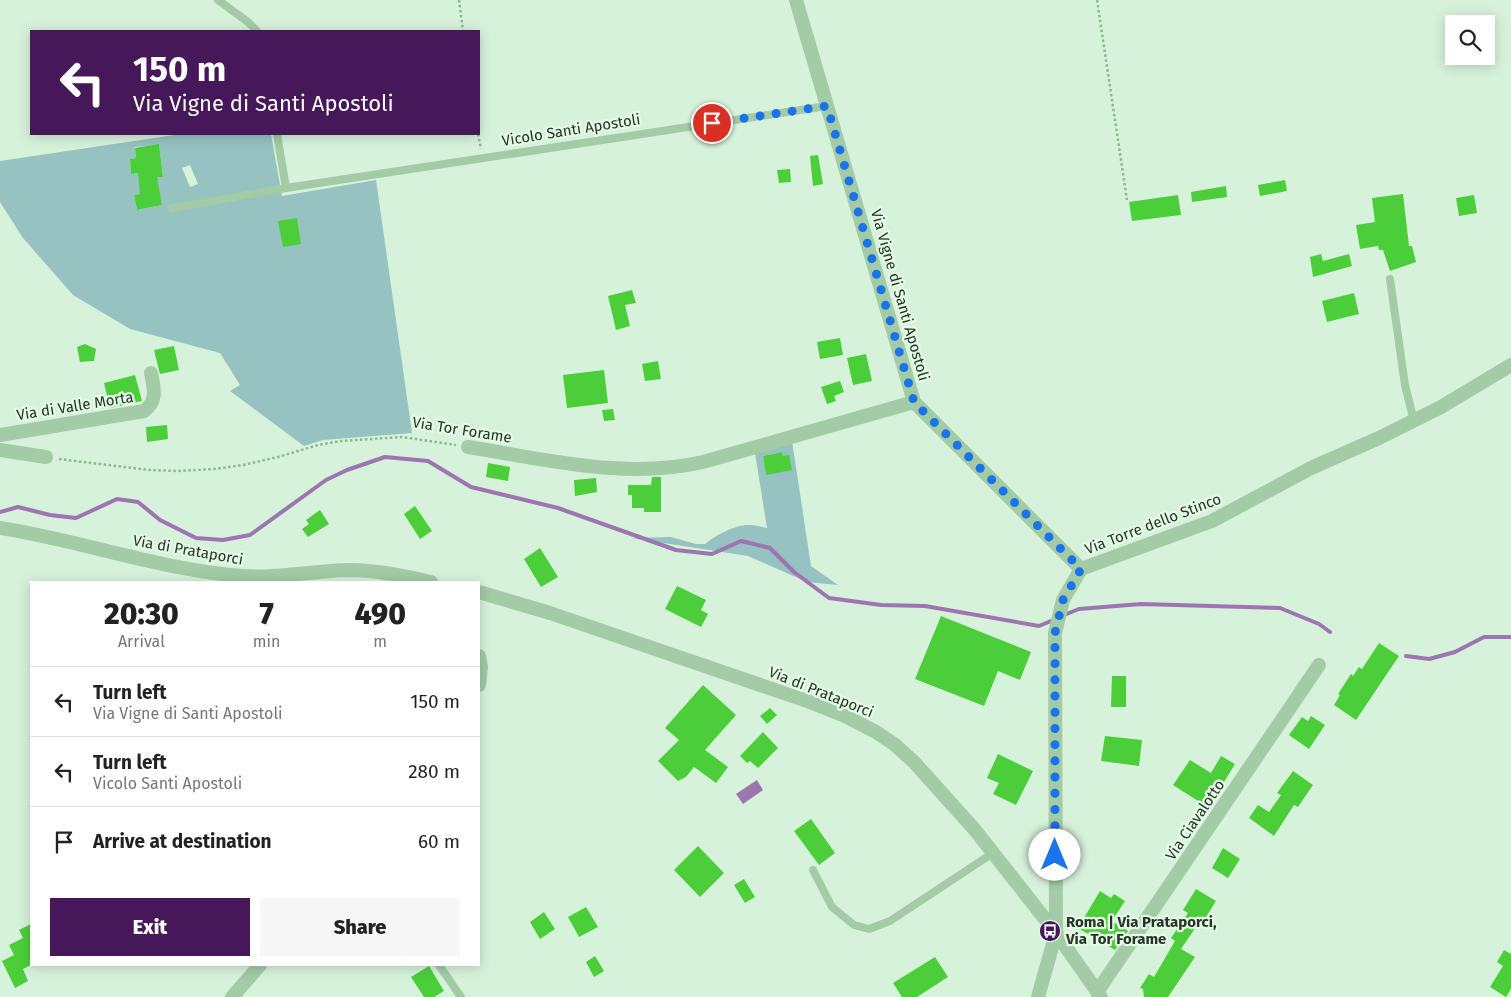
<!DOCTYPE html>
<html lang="en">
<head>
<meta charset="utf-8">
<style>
  body { margin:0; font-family:"Fira Sans",sans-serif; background:#f6f6f6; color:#222; height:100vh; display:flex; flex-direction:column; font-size:19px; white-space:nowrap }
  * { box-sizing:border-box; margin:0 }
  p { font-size:16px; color:#767676 }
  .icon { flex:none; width:28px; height:28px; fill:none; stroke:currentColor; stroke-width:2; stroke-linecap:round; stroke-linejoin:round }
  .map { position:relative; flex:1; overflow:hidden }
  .panel { position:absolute; left:30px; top:581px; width:450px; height:385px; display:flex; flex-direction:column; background:#fff; border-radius:0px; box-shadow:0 2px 12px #0003 }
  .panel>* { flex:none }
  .top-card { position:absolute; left:30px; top:30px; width:450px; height:105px; border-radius:0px; box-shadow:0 2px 12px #0003; background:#461859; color:#fff; overflow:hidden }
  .controls { position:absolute; left:1445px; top:15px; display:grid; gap:10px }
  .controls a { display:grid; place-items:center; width:50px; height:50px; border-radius:0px; background:#fff; box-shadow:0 2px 12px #0003; font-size:25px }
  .pin { position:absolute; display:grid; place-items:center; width:42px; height:42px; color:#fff; margin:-21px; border:2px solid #fff; border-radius:50%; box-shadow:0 1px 5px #0007 }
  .me { position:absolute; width:55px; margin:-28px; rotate:0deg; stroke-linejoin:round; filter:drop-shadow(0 0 4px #0008) }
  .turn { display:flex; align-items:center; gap:18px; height:105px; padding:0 20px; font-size:22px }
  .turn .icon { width:65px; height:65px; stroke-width:2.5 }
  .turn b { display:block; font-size:35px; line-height:42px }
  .eta { display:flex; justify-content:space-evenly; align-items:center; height:85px; text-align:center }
  .eta b { font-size:30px; font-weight:800; line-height:35px }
  .cta { display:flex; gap:10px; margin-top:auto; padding:10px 20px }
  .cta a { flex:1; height:58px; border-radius:0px; background:#461859; color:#fff; font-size:20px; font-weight:800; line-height:58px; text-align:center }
  .cta a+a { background:#f6f6f6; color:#222 }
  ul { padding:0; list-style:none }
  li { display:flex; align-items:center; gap:15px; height:70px; padding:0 20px; border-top:1px solid #e0e0e0 }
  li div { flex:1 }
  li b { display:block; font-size:19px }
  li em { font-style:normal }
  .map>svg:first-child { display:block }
  .green { fill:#96c2c1; fill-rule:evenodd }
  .water { fill:#9e74b1 }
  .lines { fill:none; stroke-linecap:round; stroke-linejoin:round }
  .stream { stroke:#9e74b1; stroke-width:4 }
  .building { fill:#4bce39 }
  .path { stroke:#8cb78f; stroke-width:2.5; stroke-dasharray:2.5 2.5; stroke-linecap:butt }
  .service { stroke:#a2cba6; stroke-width:8 }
  .minor { stroke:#a2cba6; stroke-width:14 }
  .tertiary { stroke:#a2cba6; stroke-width:14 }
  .route { stroke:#1a73e8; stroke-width:9; stroke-dasharray:0 16.2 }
  .labels { text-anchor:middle; stroke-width:4.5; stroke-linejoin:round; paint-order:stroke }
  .street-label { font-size:15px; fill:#263525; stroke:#e3fae7 }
  .poi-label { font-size:15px; font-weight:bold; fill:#263525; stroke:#e3fae7; text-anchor:start }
</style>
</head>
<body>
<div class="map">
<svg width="1511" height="997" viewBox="0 0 1511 997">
  <rect width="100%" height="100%" fill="#d7f2db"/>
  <path class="green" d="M181 134H271L282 196 376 180 412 433 323 440 304 446 230 391 240 385 220 353 130 329 73 295 23 238 0 202V161ZM159 145 163 176 139 180 138 173 131 174 130 159 136 158 135 147ZM190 165 198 184 190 187 182 168ZM159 191 162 205 137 210 134 195Z
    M792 441 811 566 838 585 807 582 748 556 631 538 671 537 696 544H705C716 535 736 524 750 525 756 525 761 527 767 528L755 453ZM782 452 783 456 766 474 763 456Z"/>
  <path class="water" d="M757 780 763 790 743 804 736 794Z"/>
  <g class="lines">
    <path class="stream" d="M0 512 18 507 50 515 76 518 117 499 138 502 160 520 196 538 223 540 250 535 326 480 347 470 385 457 428 461 471 487 558 508 676 550 712 554 741 541 770 548 794 572 829 598 881 605 925 606 1039 626 1051 621
      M1064 615 1079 609 1141 604 1280 608 1319 624 1330 632
      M1406 656 1429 659 1455 652 1484 637H1511"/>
  </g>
  <path class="building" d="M159 144 163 177H157L162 205 137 210 134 195 140 194 138 173 131 174 130 159 136 158 135 148Z
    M818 155 823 184 813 186 810 156Z
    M790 169 791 182 779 183 777 170Z
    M1285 180 1287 191 1260 196 1258 185Z
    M1226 186 1227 197 1192 202 1191 192Z
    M1403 194 1409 246H1412L1416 262 1390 271 1383 250H1379L1378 246 1360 249 1356 225 1375 222 1372 198Z
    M1178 195 1181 215 1132 221 1129 202Z
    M1474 195 1477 213 1459 216 1456 198Z
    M297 218 301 244 283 247 278 221Z
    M1321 254 1323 261 1349 254 1352 266 1313 277 1310 257Z
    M632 290 636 303 625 305 630 326 616 330 608 296Z
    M1354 293 1359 314 1327 322 1322 301Z
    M840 338 843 355 820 359 817 342Z
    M85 344 96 349 94 361 80 362 77 347Z
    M174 346 179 370 160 374 154 350Z
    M866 354 872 381 853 385 847 358Z
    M658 361 661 379 645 381 642 364Z
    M604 370 608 403 567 408 563 375Z
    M135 375 142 401 110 408 104 383Z
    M840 381 844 392 834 396 836 401 827 404 821 387Z
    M613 409 615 420 604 421 602 410Z
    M167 425 168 439 147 442 146 427Z
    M782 452 783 456 789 455 792 470 766 475 763 456Z
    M488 463 510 467 508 481 486 477Z
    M652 477H661V512H644V508H632V495H628V485H651Z
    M596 478 597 492 575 496 574 480Z
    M415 506 432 531 420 539 404 514Z
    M320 510 329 524 308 537 302 529 309 524 306 520Z
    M540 548 558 577 541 587 524 559Z
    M677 586 706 600 701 610 708 614 701 627 665 609Z
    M941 616 1031 652 1020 680 998 671 984 706 915 679Z
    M1379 643 1399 656 1356 720 1334 705 1340 695 1338 694 1351 674 1353 676 1359 667 1362 669Z
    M1112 676H1126V707H1111Z
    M703 685 736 715 705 750 728 767 716 783 694 767 686 777 678 781 658 761 679 740 665 728Z
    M770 708 777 715 767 724 760 716Z
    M1311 716 1325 725 1309 749 1289 735 1302 717 1308 721Z
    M763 732 778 748 758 768 750 761 747 763 740 756Z
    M1105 736 1142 740 1139 766 1101 761Z
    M998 754 1033 771 1016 805 993 794 999 783 987 778Z
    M1221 756 1235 764 1224 782 1225 783 1209 808 1173 785 1190 760 1211 773Z
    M1293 771 1313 785 1298 807 1294 805 1274 836 1249 818 1258 805 1269 812 1281 795 1277 793Z
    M811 819 835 853 819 865 794 831Z
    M698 846 724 873 700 897 674 870Z
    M1223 848 1240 859 1228 878 1212 868Z
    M744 879 755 897 745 903 734 885Z
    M1196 889 1216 901 1203 922 1200 921 1181 949 1195 957 1168 997H1144L1143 989 1140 988 1149 974 1154 977 1175 941 1171 938 1188 913 1183 910Z
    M1100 891 1111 898 1114 894 1125 901 1112 921 1128 931 1115 950 1078 928Z
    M586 907 598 927 579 937 568 917Z
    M544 912 555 929 540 939 530 922Z
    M31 924V965L23 969 28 981 15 988 2 961 14 955 9 945 23 938 19 930Z
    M1504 950 1511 954V989L1506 997 1490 987 1503 966 1497 962Z
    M595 956 604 971 594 977 586 962Z
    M935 957 948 977 917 997H902L893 983Z
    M429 966 444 991 434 997H424L411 977Z"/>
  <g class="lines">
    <path class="path" d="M459 0 463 31
      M1097 0 1127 200
      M478 134 481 149
      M59 459 149 470 178 471 214 469 243 465 278 457 318 445 341 441 402 437 456 445"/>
    <path class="service" d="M218 0 248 22 257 31
      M277 134 286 188 827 106
      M172 208 286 188
      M1390 279 1405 385 1414 421
      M813 870 832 907 854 925 869 929 890 921 993 853
      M439 965 461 997"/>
    <path class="minor" d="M796 0 914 402 1081 569
      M0 435 144 411C158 401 154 388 151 373
      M468 447C545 459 625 480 703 462L914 402
      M0 450 46 457
      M479 656 481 667 479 685
      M1097 992 1319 665
      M232 997 260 965
      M1038 997 1056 933 1055 633 1063 600 1081 569 1212 521 1311 468 1379 438 1441 407 1511 365"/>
    <path class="tertiary" d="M0 528C77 540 153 567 231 575 271 580 309 571 349 570 377 570 404 576 431 582
      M479 592 550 613 810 702 845 716 876 732 894 744 914 762 975 830 1056 933 1101 997"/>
  </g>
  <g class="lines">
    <path class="route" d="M712 123 827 106 914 402 1081 569 1063 600 1055 633V855"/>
  </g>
  <defs>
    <g id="bus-disc" transform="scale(1.125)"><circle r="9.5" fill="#461859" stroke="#e3fae7"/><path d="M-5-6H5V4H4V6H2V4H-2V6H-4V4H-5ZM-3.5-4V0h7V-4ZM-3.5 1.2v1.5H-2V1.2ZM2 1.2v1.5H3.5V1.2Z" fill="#fff"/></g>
  </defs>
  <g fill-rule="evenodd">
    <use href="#bus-disc" x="1050" y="931"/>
  </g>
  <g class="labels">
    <g class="street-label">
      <text transform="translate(571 130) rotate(-9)" y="5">Vicolo Santi Apostoli</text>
      <text transform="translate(900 295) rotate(74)" y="5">Via Vigne di Santi Apostoli</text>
      <text transform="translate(75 406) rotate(-9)" y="5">Via di Valle Morta</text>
      <text transform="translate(462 430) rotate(9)" y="5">Via Tor Forame</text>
      <text transform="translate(1153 524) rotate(-21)" y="5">Via Torre dello Stinco</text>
      <text transform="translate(188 550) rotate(10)" y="5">Via di Prataporci</text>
      <text transform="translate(821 692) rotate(22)" y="5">Via di Prataporci</text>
      <text transform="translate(1195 820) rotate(-56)" y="5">Via Ciavalotto</text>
    </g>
    <g class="poi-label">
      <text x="1066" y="927">Roma | Via Prataporci,<tspan x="1066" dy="17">Via Tor Forame</tspan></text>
    </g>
  </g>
</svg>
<div class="controls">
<a><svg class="icon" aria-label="search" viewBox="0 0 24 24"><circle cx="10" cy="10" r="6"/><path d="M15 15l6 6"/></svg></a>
</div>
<div class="pin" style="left:712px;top:123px;background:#d93025"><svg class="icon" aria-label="arrive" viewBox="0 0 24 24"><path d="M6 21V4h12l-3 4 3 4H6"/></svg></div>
<svg class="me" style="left:1055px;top:855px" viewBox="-20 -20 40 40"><circle r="19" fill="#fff"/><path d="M0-13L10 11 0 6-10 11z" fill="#1a73e8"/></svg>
<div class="top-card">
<div class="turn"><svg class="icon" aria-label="left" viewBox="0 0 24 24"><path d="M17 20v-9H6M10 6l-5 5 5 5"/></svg><div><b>150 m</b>Via Vigne di Santi Apostoli</div></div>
</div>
<section class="panel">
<div class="eta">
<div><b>20:30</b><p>Arrival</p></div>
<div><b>7</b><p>min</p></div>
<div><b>490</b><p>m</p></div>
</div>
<ul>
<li><svg class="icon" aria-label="left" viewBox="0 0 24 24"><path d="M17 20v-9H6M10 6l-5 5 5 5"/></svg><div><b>Turn left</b><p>Via Vigne di Santi Apostoli</p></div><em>150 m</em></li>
<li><svg class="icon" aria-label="left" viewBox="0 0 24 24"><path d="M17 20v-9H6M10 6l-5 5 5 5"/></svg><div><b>Turn left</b><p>Vicolo Santi Apostoli</p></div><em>280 m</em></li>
<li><svg class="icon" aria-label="arrive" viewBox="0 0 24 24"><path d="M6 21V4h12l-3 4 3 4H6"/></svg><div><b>Arrive at destination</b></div><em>60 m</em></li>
</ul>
<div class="cta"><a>Exit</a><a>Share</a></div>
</section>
</div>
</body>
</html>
